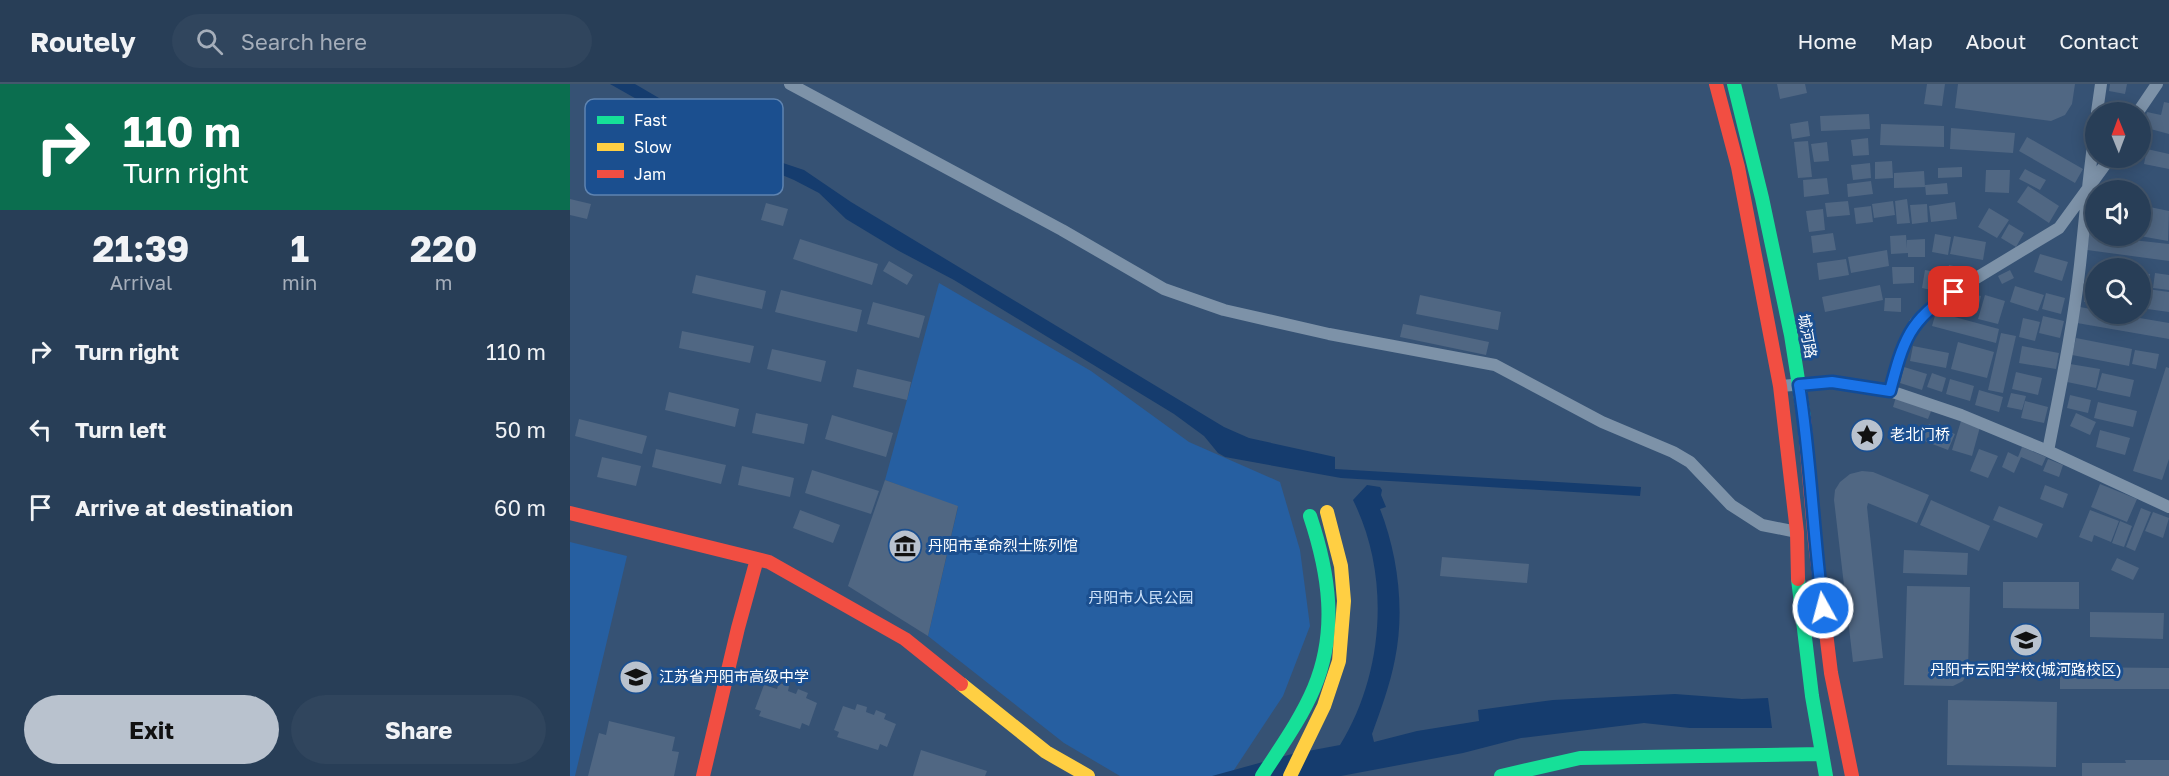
<!DOCTYPE html>
<html lang="en">
<head>
<meta charset="utf-8">
<style>
  body { margin:0; font-family:"Golos Text","Noto Sans SC",sans-serif; background:#30455d; color:#f1f3f6; height:100vh; display:flex; flex-direction:column; font-size:22px; white-space:nowrap }
  * { box-sizing:border-box; margin:0 }
  p { font-size:20px; color:#a5aeba }
  .icon { flex:none; width:33px; height:33px; fill:none; stroke:currentColor; stroke-width:2; stroke-linecap:round; stroke-linejoin:round }
  .map { position:relative; flex:1; overflow:hidden }
  .panel { display:flex; flex-direction:column; background:#283e57; width:570px }
  .panel>* { flex:none }
  .hud { background:#0b6e4f; color:#fff; overflow:hidden }
  .needle { width:39px; rotate:359deg }
  .controls { position:absolute; left:1515px; top:18px; display:grid; gap:12px }
  .controls a { display:grid; place-items:center; width:66px; height:66px; border-radius:50%; background:#283e57; box-shadow:0 3px 15px #0003,0 0 0 2px #44576d; font-size:30px }
  .pin { position:absolute; display:grid; place-items:center; width:51px; height:51px; color:#fff; margin:-26px; border-radius:12px; box-shadow:0 3px 9px #0006 }
  .me { position:absolute; width:66px; margin:-33px; rotate:353deg; stroke-linejoin:round; filter:drop-shadow(0 0 4px #0008) }
  .turn { display:flex; align-items:center; gap:21px; height:126px; padding:0 24px; font-size:27px }
  .turn .icon { width:78px; height:78px; stroke-width:2.5 }
  .turn b { display:block; font-size:42px; line-height:51px }
  .eta { display:flex; justify-content:space-evenly; align-items:center; height:102px; text-align:center }
  .eta b { font-size:36px; font-weight:700; line-height:42px }
  .primary-button { display:flex; gap:12px; margin-top:auto; padding:12px 24px }
  .primary-button a { flex:1; height:69px; border-radius:36px; background:#b9c2ce; color:#111; font-size:24px; font-weight:700; line-height:69px; text-align:center }
  .primary-button a+a { background:#30455d; color:#f1f3f6 }
  ul { padding:0; list-style:none }
  li { display:flex; align-items:center; gap:18px; height:78px; padding:0 24px }
  li div { flex:1 }
  li b { display:block; font-size:22px }
  li em { font-style:normal }
  header { display:flex; align-items:center; gap:36px; box-sizing:border-box; height:84px; padding:0 30px; background:#283e57; border-bottom:2px solid #44576d }
  header strong { font-size:28px }
  nav { display:flex; gap:33px; margin-inline-start:auto; font-size:21px }
  .search { width:420px; height:54px; background:#30455d; display:flex; align-items:center; gap:15px; box-sizing:border-box; padding:0 21px; border-radius:33px; color:#a5aeba; font-size:22px }
  main { display:flex; flex:1; min-height:0 }
  .map>svg:first-child { display:block }
  .green { fill:#265fa1 }
  .water { fill:#153c6e }
  .building { fill:#506783 }
  .lines { fill:none; stroke-linecap:round; stroke-linejoin:round }
  .street { stroke:#7d92a8; stroke-width:12 }
  .fast { stroke:#16e098; stroke-width:14 }
  .slow { stroke:#ffcf43; stroke-width:14 }
  .jam { stroke:#f24e42; stroke-width:14 }
  .route-casing { stroke:#114b97; stroke-width:15 }
  .route { stroke:#1a73e8; stroke-width:10 }
  .labels { text-anchor:middle; stroke-width:6; stroke-linejoin:round; paint-order:stroke }
  .street-label { font-size:15px; fill:#fff; stroke:#1b4f8f }
  .poi-label { font-size:15px; fill:#fff; stroke:#1b4f8f; text-anchor:start }
  .park-label { font-size:15px; fill:#cfe3fa; stroke:#1b4f8f }
  .key { fill:#1b4f8f; stroke:#5f84b1; stroke-width:1.5 }
  .key-label { font-size:16px; fill:#fff }
</style>
</head>
<body>
<header>
<strong>Routely</strong>
<div class="search"><svg class="icon" aria-label="search" viewBox="0 0 24 24"><circle cx="10" cy="10" r="6"/><path d="M15 15l6 6"/></svg>Search here</div>
<nav><a>Home</a><a>Map</a><a>About</a><a>Contact</a></nav>
</header>
<main>
<section class="panel">
<div class="hud">
<div class="turn"><svg class="icon" aria-label="right" viewBox="0 0 24 24"><path d="M7 20v-9h11M14 6l5 5-5 5"/></svg><div><b>110 m</b>Turn right</div></div>
</div>
<div class="eta">
<div><b>21:39</b><p>Arrival</p></div>
<div><b>1</b><p>min</p></div>
<div><b>220</b><p>m</p></div>
</div>
<ul>
<li><svg class="icon" aria-label="right" viewBox="0 0 24 24"><path d="M7 20v-9h11M14 6l5 5-5 5"/></svg><div><b>Turn right</b></div><em>110 m</em></li>
<li><svg class="icon" aria-label="left" viewBox="0 0 24 24"><path d="M17 20v-9H6M10 6l-5 5 5 5"/></svg><div><b>Turn left</b></div><em>50 m</em></li>
<li><svg class="icon" aria-label="arrive" viewBox="0 0 24 24"><path d="M6 21V4h12l-3 4 3 4H6"/></svg><div><b>Arrive at destination</b></div><em>60 m</em></li>
</ul>
<div class="primary-button"><a>Exit</a><a>Share</a></div>
</section>
<div class="map">
<svg width="1599" height="692" viewBox="0 0 1599 692">
  <rect width="100%" height="100%" fill="#365274"/>
  <path class="green" d="M369 199 521 287 619 358 710 398 730 466 740 542 713 612 660 692H550L494 659 358 552 388 423 315 396Z
    M0 458 57 472 5 692H0Z"/>
  <path class="water" d="M40 0H65L183 69 234 86 281 118 654 343 679 354 765 373V385L1071 403 1070 412 771 394 655 373 648 369 634 352 604 330 384 196 329 167 276 135 249 109 224 96 169 73Z
    M797 401 810 403 812 406 811 411 816 423 810 425C828 471 835 526 825 575 820 601 811 625 802 650L804 658 847 647 909 637 908 626 983 616 1105 610 1172 615 1198 614 1202 644H1120L1074 639 951 654 893 669 771 692H642L722 670 770 661C814 590 821 492 783 416Z"/>
  <path class="building" d="M1207 0H1235L1237 9 1210 15Z
    M1357 0H1375L1372 22 1354 20Z
    M1388 0H1505L1502 20 1495 31 1481 37 1385 24Z
    M1540 0H1557L1555 10 1539 7Z
    M1594 18 1599 19V50L1573 43 1577 28 1591 31Z
    M1299 30 1300 45 1251 47 1250 32Z
    M1238 37 1240 52 1222 55 1220 40Z
    M1311 40 1374 42V63L1310 61Z
    M1381 44 1445 49 1443 69 1380 65Z
    M1457 53 1513 85 1505 99 1449 67Z
    M1298 54 1299 71 1283 72 1281 56Z
    M1238 57 1242 93 1228 94 1224 58Z
    M1257 58 1259 77 1244 78 1241 60Z
    M1577 65 1599 70V85L1574 80Z
    M1322 77 1323 94 1305 95V78Z
    M1300 79 1301 94 1283 96 1281 81Z
    M1392 83V93L1368 94V84Z
    M1455 85 1476 96 1470 106 1449 95Z
    M1416 86H1440L1439 109 1415 108Z
    M1354 87 1355 103 1324 104V89Z
    M1257 94 1259 110 1234 113 1233 96Z
    M1301 97 1303 110 1278 113 1277 100Z
    M1377 99 1378 110 1356 111 1355 101Z
    M1458 102 1489 122 1479 139 1447 118Z
    M0 115 21 120 17 135 0 131Z
    M1337 115 1340 139 1327 140 1325 117Z
    M1278 117 1280 131 1257 133 1255 119Z
    M1323 117 1325 131 1304 134 1302 120Z
    M1385 118 1387 135 1361 138 1359 122Z
    M1523 118H1526V144L1518 142Z
    M196 119 218 125 213 142 191 136Z
    M1357 120 1358 138 1342 140 1340 121Z
    M1570 121 1599 127 1598 157 1570 152Z
    M1301 122 1303 138 1286 140 1284 124Z
    M1419 124 1439 136 1427 154 1408 143Z
    M1253 125 1255 146 1239 148 1236 127Z
    M1439 140 1454 149 1446 163 1431 154Z
    M1263 149 1266 166 1243 169 1241 152Z
    M1519 149 1526 152 1599 160V177L1517 166Z
    M1365 150 1381 153 1378 171 1362 168Z
    M1336 151 1337 164V156L1355 155V173H1338V169L1321 170 1320 152Z
    M1384 152 1416 158 1413 176 1380 170Z
    M230 155 308 180 302 201 223 175Z
    M1317 166 1319 182 1281 189 1278 173Z
    M1470 170 1498 178 1492 197 1464 188Z
    M1276 175 1279 191 1249 196 1247 179Z
    M319 177 343 191 337 201 313 187Z
    M1379 181 1388 183 1385 200 1376 198Z
    M1322 183H1344V199L1323 200Z
    M1355 186 1370 189 1366 207 1352 204Z
    M1440 186 1444 194 1432 200 1428 192Z
    M1570 189 1580 190 1578 203 1570 202Z
    M1585 189 1599 191V206L1583 204Z
    M126 191 196 207 192 225 122 209Z
    M1516 198 1526 199V219L1514 218Z
    M1310 201 1313 216 1255 228 1252 213Z
    M1445 202 1474 211 1468 227 1440 218Z
    M1570 204 1599 208V228L1570 224Z
    M211 206 292 226 287 248 205 228Z
    M1393 208 1411 212 1407 229 1389 225Z
    M1476 209 1495 214 1491 230 1472 225Z
    M850 211 931 228 928 246 846 230Z
    M1415 211 1435 217 1428 240 1408 235Z
    M1315 214H1331V228L1314 227Z
    M303 218 355 232 349 254 297 240Z
    M1510 223 1526 226V230H1546L1599 239V255L1507 239Z
    M1366 228 1429 245 1426 259 1362 242Z
    M1473 232 1494 237 1490 254 1469 249Z
    M1453 234 1470 238 1465 257 1449 253Z
    M833 240 919 258 916 271 830 253Z
    M112 247 184 262 180 279 109 264Z
    M1431 249 1446 252 1433 309 1418 306Z
    M1506 254 1562 265 1559 282 1502 271Z
    M1388 258 1424 268 1417 294 1381 285Z
    M1343 262 1379 269 1376 284 1340 277Z
    M1452 262 1489 269 1486 285 1449 279Z
    M202 265 256 277 251 298 197 285Z
    M1565 266 1589 270 1586 285 1562 280Z
    M1500 280 1530 285 1526 304 1497 298Z
    M1334 283 1357 290 1352 306 1330 299Z
    M1596 283 1599 284V375L1592 396 1563 387Z
    M287 285 341 298 337 316 283 303Z
    M1446 288 1472 294 1468 311 1442 305Z
    M1362 289 1376 294 1372 308 1357 303Z
    M1532 289 1564 296 1560 313 1527 306Z
    M1380 295 1404 302 1400 317 1376 310Z
    M1409 306 1433 313 1429 328 1405 321Z
    M99 308 169 325 165 343 95 326Z
    M1441 309 1456 312 1452 326 1437 323Z
    M1500 311 1521 316 1518 329 1497 324Z
    M1326 313 1362 325 1358 335 1323 323Z
    M1455 317 1478 323 1474 339 1451 334Z
    M1528 318 1567 327 1563 343 1524 334Z
    M186 329 238 340 234 360 182 349Z
    M1506 329 1526 338 1520 351 1500 342Z
    M262 331 323 349 316 373 255 355Z
    M9 335 77 352 72 370 5 352Z
    M1391 337 1410 343 1402 372 1382 366Z
    M1359 340 1385 350 1378 366 1352 356Z
    M1530 346 1560 354 1555 371 1526 363Z
    M1452 363 1476 373 1472 382 1451 373 1444 389 1432 383 1438 368 1448 373Z
    M86 365 156 381 151 400 82 383Z
    M1409 365 1428 372 1418 394 1400 387Z
    M32 373 71 382 66 402 27 393Z
    M1478 375 1493 381 1489 393 1473 387Z
    M172 382 224 394 220 413 168 401Z
    M242 386 309 407 301 430 235 409Z
    M1292 387 1303 388 1359 411 1347 439 1298 419 1297 423 1313 574 1283 578 1264 416 1265 406 1270 398 1280 390Z
    M315 396 388 422 358 552 278 502Z
    M1530 400 1567 415 1557 438 1521 423Z
    M1475 401 1498 410 1493 424 1470 415Z
    M1361 416 1420 442 1409 467 1350 441Z
    M1429 422 1473 440 1467 454 1423 436Z
    M1571 424 1581 428 1565 467 1556 463Z
    M230 426 270 441 263 459 223 444Z
    M1520 426 1549 437 1541 458 1524 451 1522 458 1509 453Z
    M1583 428 1599 434 1593 454 1575 447Z
    M1550 437 1562 442 1554 463 1542 459Z
    M1334 466 1398 469 1397 491 1333 489Z
    M872 473 959 480 957 499 870 492Z
    M1547 474 1569 484 1563 496 1541 486Z
    M1433 498H1509V525L1433 524Z
    M1337 502 1400 503 1398 587 1393 597 1383 602 1334 601Z
    M1520 528 1594 529 1593 555 1520 553Z
    M1490 583 1599 584V605H1490Z
    M209 599 219 602 218 607 226 610 228 605 238 609 236 614 247 619 239 642 232 639 230 645 189 632 191 627 185 625 194 601 207 605Z
    M1378 616 1487 618 1486 683 1377 681Z
    M287 620 297 623 296 628 304 631 306 626 316 630 314 635 326 640 317 663 310 660 308 666 267 653 269 648 264 646 273 622 285 626Z
    M39 637 105 653 102 667 109 668 104 692H18L29 649 36 651Z
    M351 666 417 687 415 692H343Z
    M1555 676H1599V692H1512V679H1556Z"/>
  <g class="lines">
    <path class="street" d="M220 0 492 146 594 205 654 226 759 250 925 281 1032 338 1103 368 1120 378 1161 421 1192 441 1227 448
      M1527 28 1531 0
      M1568 28 1587 0
      M1210 302 1262 298 1320 307 1391 331 1478 367 1599 423
      M1320 307 1329 272 1345 239 1365 219 1489 144 1540 74
      M1478 367C1490 305 1503 244 1510 181 1515 134 1519 87 1526 39"/>
    <path class="fast" d="M1164 0 1192 114 1221 251 1234 334
      M1228 495 1242 612 1256 692
      M692 692C710 664 731 635 744 604 768 547 759 489 740 432
      M931 692 1010 674 1252 670"/>
    <path class="slow" d="M391 600 476 668 518 692
      M720 692 754 622 769 577 774 517 771 482 757 428"/>
    <path class="jam" d="M1146 0 1168 83 1210 302 1227 448 1228 495
      M1234 334 1245 459 1261 589 1282 692
      M0 429 199 478 335 555 391 600
      M133 692 168 544 187 475"/>
  </g>
  <g class="lines">
    <g class="route-casing">
      <path id="route" d="M1253 524C1243 450 1241 375 1229 301L1262 298 1320 307C1333 258 1339 235 1384 208"/>
    </g>
    <use href="#route" class="route"/>
  </g>
  <defs>
    <g id="sight-disc" transform="scale(1.725)"><circle r="9.5" fill="#b9c2ce" stroke="#1b4f8f"/><path d="M0-6L1.8-2.2L6-1.7L2.9 1.2L3.7 5.4L0 3.3L-3.7 5.4L-2.9 1.2L-6-1.7L-1.8-2.2Z" fill="#111"/></g>
    <g id="museum-disc" transform="scale(1.725)"><circle r="9.5" fill="#b9c2ce" stroke="#1b4f8f"/><path d="M0-6L6-3V-2H-6V-3ZM-5-1h2V3h-2ZM-1-1h2V3h-2ZM3-1h2V3H3ZM-6 4H6V6H-6Z" fill="#111"/></g>
    <g id="school-disc" transform="scale(1.725)"><circle r="9.5" fill="#b9c2ce" stroke="#1b4f8f"/><path d="M0-5L7-2L0 1L-7-2ZM-4 1L0 2.5L4 1V4Q0 6-4 4Z" fill="#111"/></g>
  </defs>
  <g fill-rule="evenodd">
    <use href="#sight-disc" x="1297" y="351"/>
    <use href="#museum-disc" x="335" y="462"/>
    <use href="#school-disc" x="1456" y="556"/>
    <use href="#school-disc" x="66" y="593"/>
  </g>
  <g class="labels">
    <g class="street-label">
      <text transform="translate(1237 252) rotate(80)" y="5">城河路</text>
    </g>
    <g class="poi-label">
      <text x="1320" y="356">老北门桥</text>
      <text x="358" y="467">丹阳市革命烈士陈列馆</text>
      <text x="1456" y="591" text-anchor="middle">丹阳市云阳学校(城河路校区)</text>
      <text x="89" y="598">江苏省丹阳市高级中学</text>
    </g>
    <g class="park-label">
      <text x="571" y="519">丹阳市人民公园</text>
    </g>
  </g>
  <rect x="15" y="15" width="198" height="96" rx="9" class="key"/>
  <rect x="27" y="32" width="27" height="8" fill="#16e098"/>
  <rect x="27" y="59" width="27" height="8" fill="#ffcf43"/>
  <rect x="27" y="86" width="27" height="8" fill="#f24e42"/>
  <g class="key-label">
    <text x="64" y="42">Fast</text>
    <text x="64" y="69">Slow</text>
    <text x="64" y="96">Jam</text>
  </g>
</svg>
<div class="controls">
<a><svg class="needle" viewBox="-14 -14 28 28"><path d="M0-13l5 13h-10z" fill="#e53935"/><path d="M0 13l5-13h-10z" fill="#a5aeba"/></svg></a>
<a><svg class="icon" aria-label="sound" viewBox="0 0 24 24"><path d="M4 9h4l5-4v14l-5-4H4zM17 9q2 3 0 6"/></svg></a>
<a><svg class="icon" aria-label="search" viewBox="0 0 24 24"><circle cx="10" cy="10" r="6"/><path d="M15 15l6 6"/></svg></a>
</div>
<div class="pin" style="left:1384px;top:208px;background:#d93025"><svg class="icon" aria-label="arrive" viewBox="0 0 24 24"><path d="M6 21V4h12l-3 4 3 4H6"/></svg></div>
<svg class="me" style="left:1253px;top:524px" viewBox="-20 -20 40 40"><circle r="17" fill="#1a73e8" stroke="#fff" stroke-width="3"/><path d="M0-11L8 9 0 5-8 9z" fill="#fff"/></svg>
</div>
</main>
</body>
</html>
